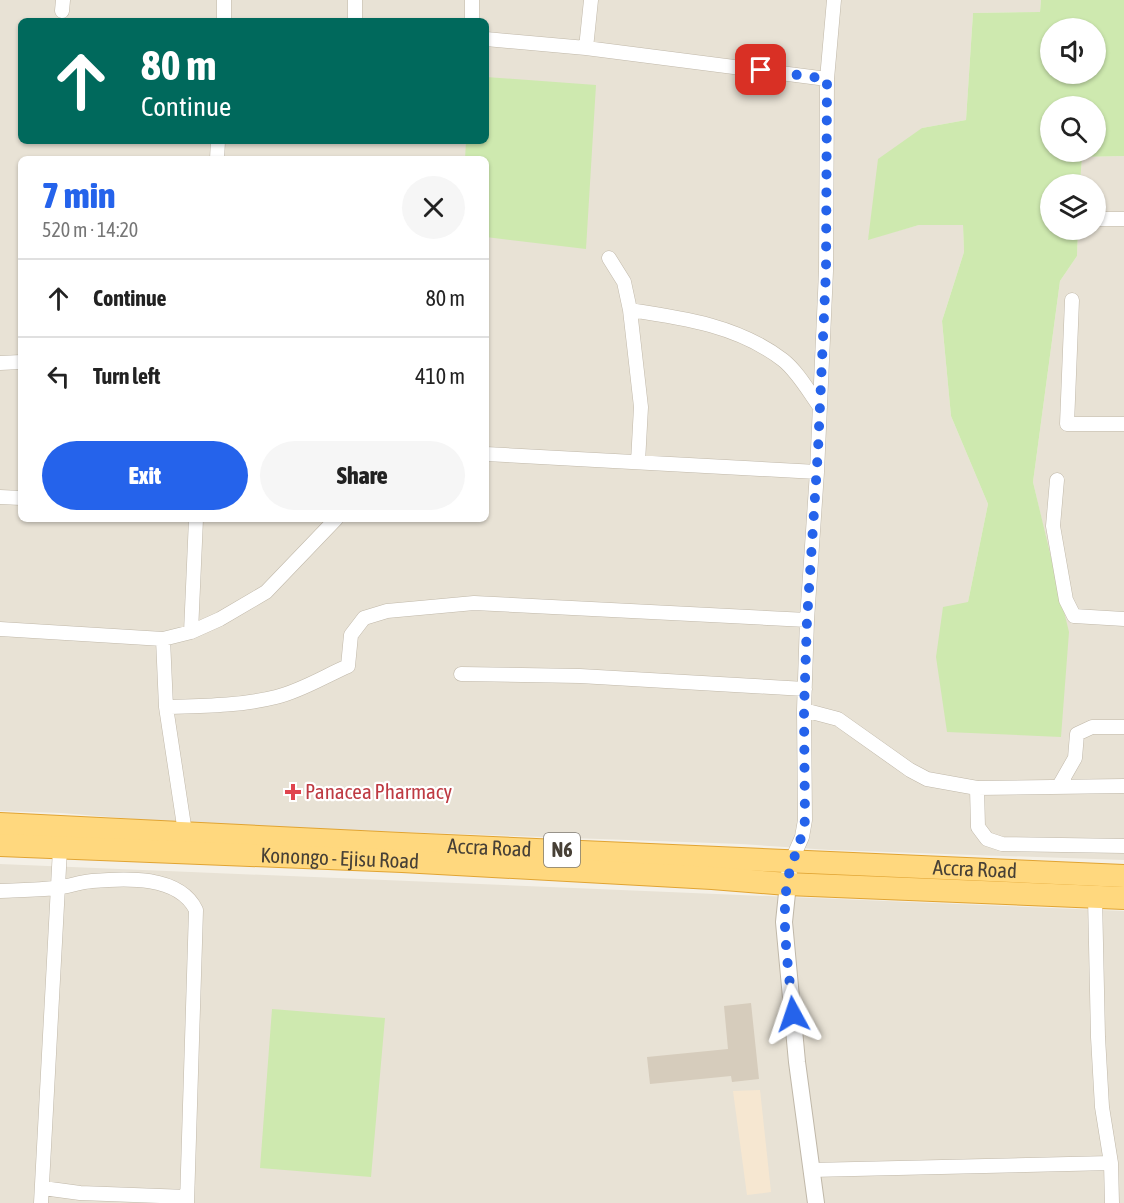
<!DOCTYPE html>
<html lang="en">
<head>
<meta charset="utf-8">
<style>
  body { margin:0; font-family:"Asap Condensed",sans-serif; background:#f6f6f6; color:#222; height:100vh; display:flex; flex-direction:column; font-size:22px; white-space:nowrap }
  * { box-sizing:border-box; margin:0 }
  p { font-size:20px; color:#767676 }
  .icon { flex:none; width:33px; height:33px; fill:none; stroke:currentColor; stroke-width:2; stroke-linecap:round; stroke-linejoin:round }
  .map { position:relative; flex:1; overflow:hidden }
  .sheet { position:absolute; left:18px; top:156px; width:471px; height:366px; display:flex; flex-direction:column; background:#fff; border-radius:9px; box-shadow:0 2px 4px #0004 }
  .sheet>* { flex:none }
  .top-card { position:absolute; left:18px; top:18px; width:471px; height:126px; border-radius:9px; box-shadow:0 2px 4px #0004; background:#00695c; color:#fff; overflow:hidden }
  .controls { position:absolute; left:1040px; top:18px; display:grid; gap:12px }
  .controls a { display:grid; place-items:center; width:66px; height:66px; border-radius:50%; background:#fff; box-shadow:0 2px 4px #0004; font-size:30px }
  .pin { position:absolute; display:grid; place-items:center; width:51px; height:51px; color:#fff; margin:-26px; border-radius:12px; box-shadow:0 3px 9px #0006 }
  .me { position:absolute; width:66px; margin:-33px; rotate:355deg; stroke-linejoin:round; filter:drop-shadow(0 0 4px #0008) }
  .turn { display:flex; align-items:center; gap:21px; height:126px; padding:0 24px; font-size:27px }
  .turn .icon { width:78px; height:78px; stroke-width:2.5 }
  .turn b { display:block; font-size:42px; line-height:51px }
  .round { display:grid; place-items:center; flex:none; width:63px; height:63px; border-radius:32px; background:#f6f6f6 }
  .head { display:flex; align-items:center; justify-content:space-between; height:102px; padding:0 24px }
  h1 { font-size:36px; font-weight:800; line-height:45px; color:#2563eb }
  .action { display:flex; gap:12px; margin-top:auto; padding:12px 24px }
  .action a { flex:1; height:69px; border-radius:36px; background:#2563eb; color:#fff; font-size:24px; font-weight:800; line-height:69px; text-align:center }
  .action a+a { background:#f6f6f6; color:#222 }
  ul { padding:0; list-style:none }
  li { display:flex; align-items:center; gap:18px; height:78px; padding:0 24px; border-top:2px solid #e0e0e0 }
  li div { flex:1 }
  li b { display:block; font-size:22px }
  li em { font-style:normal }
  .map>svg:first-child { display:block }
  .residential { fill:#e8e2d5; fill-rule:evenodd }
  .commercial { fill:#f6e7d1 }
  .green { fill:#cee9af; fill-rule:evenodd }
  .building { fill:#d6ccbc }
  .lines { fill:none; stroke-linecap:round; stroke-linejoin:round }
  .minor-casing { stroke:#c0b8a9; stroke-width:15 }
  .tertiary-casing { stroke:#c0b8a9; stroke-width:18 }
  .trunk-casing { stroke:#e1a433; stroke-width:24 }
  .minor { stroke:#fff; stroke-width:14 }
  .tertiary { stroke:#fff; stroke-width:16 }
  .trunk { stroke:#ffd87e; stroke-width:22 }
  .route { stroke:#2563eb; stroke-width:10; stroke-dasharray:0 18 }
  .health-dot { fill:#e0444e; stroke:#fff; stroke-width:2 }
  .labels { text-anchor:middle; stroke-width:4.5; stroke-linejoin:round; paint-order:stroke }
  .shield { fill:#fff; stroke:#7e7972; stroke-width:1.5 }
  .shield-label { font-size:20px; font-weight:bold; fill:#474036 }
  .health-label { font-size:21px; fill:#be3a42; stroke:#fff; text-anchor:start }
  .street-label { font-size:21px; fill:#474036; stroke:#fff }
</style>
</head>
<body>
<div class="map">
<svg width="1124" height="1203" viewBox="0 0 1124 1203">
  <rect width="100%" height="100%" fill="#f4f0e7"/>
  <path class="residential" d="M0 0H1041L1040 12 973 13 966 120 922 128 868 239 919 225 963 224 964 252 942 321 951 416 988 504 968 602 1068 632 1033 482 1060 281 1077 256 1078 230H1095V184H1080L1082 157 1124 156V860L830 850 741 844 208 825 61 813 0 811ZM21 21H486V141H21ZM21 159H486V519H21Z
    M0 864 1124 911V1203H0Z"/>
  <path class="commercial" d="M760 1090 771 1192 747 1195 733 1091Z"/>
  <path class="green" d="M1041 0H1124V156L1082 157 1080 184H1050V230H1078L1077 256 1060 281 1033 482 1069 632 1061 737 947 732 936 657 943 607 968 602 988 504 951 416 942 321 964 252 963 225H919L868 240 878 159 922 128 966 120 973 13 1040 12ZM1050 28H1095V74H1050ZM1050 106H1095V152H1050Z
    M486 77 596 85 586 249 486 237V159H465L466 141H486Z
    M272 1009 385 1018 371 1177 260 1168Z"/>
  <path class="building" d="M751 1003 759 1079 732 1082 731 1076 650 1084 647 1057 728 1049 724 1006Z"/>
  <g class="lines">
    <g class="minor-casing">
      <path id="minor" d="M62 11 63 0
        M224 21V0
        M355 21V0
        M472 21V0
        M486 39 586 48 827 79
        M586 48 591 0
        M217 159 218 141
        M1096 219H1124
        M609 258 624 282 630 310 641 407 638 462
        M1072 300 1067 424H1124
        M630 310C684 318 739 326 783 360 798 372 809 392 820 407
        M0 363 21 362
        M486 454 817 472
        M1057 480 1053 526 1066 600 1074 616 1124 619
        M0 497 21 498
        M0 629 163 639 191 632 220 619 266 592 336 519
        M191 632 196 519
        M163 639 166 707 186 839
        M461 674 580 676 805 689
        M166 707C203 706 240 706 276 697 301 691 325 676 348 666L351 635 364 618 387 611 474 603 807 620
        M804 710 838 719 910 770 927 779 977 788 1124 786
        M1059 786 1075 758 1077 734 1092 727H1124
        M977 788 978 827 987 839 1002 844 1124 846
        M791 862 802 837 805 820 804 710 807 620 817 472 826 271 827 79 834 0
        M0 891C18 890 37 890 55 888 68 887 79 882 92 881 125 878 179 875 196 910L187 1203
        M1095 897 1098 1037 1102 1107 1111 1163 1112 1203
        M811 1170 1111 1163
        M43 1188 80 1193 187 1197
        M41 1203 60 849"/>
    </g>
    <g class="tertiary-casing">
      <path id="tertiary" d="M789 874 784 922 797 1062 816 1203"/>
    </g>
    <g class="trunk-casing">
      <g id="trunk">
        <path id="s1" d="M0 824 401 844 1124 876"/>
        <path id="s2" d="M0 845 402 861 712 878 787 884 1124 898"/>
      </g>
    </g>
    <use href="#minor" class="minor"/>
    <use href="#tertiary" class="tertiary"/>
    <use href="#trunk" class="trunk"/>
  </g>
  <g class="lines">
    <path class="route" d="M761 70 827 79 826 271 818 450 807 620 804 711 805 820C802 842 791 861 787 883 781 927 789 970 793 1014"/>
  </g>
  <path class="health-dot" d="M290 783h6v6h6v6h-6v6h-6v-6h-6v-6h6z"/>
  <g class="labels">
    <rect class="shield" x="544" y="833" width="36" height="34" rx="4.5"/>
    <g class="shield-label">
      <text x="562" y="857">N6</text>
    </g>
    <g class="health-label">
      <text x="305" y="799">Panacea Pharmacy</text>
    </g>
    <g class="street-label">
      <text dy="7" stroke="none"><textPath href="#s1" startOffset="490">Accra Road</textPath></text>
      <text dy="7" stroke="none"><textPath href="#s2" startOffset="340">Konongo - Ejisu Road</textPath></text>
      <text dy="7" stroke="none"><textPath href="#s1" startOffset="976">Accra Road</textPath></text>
    </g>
  </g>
</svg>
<div class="controls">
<a><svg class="icon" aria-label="sound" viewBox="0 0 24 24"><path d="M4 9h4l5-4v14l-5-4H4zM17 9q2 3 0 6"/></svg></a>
<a><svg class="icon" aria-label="search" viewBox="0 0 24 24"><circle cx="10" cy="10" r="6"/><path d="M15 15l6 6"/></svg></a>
<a><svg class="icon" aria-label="layers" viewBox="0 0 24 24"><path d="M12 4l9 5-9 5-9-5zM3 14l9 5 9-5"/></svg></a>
</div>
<div class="pin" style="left:761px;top:70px;background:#d93025"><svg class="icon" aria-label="arrive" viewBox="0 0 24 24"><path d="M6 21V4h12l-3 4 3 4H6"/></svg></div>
<svg class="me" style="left:793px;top:1014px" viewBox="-20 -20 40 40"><path d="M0-17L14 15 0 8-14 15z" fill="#2563eb" stroke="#fff" stroke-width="4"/></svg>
<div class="top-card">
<div class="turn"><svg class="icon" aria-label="ahead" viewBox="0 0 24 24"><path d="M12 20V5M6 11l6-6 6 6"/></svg><div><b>80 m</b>Continue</div></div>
</div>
<section class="sheet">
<div class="head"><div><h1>7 min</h1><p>520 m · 14:20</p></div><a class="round"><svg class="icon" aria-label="close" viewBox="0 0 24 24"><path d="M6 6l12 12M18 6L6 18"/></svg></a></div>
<ul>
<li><svg class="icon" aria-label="ahead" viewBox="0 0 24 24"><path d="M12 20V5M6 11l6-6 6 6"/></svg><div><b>Continue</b></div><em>80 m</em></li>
<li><svg class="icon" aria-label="left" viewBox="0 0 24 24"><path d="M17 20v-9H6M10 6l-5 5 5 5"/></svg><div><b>Turn left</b></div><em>410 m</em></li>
</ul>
<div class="action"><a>Exit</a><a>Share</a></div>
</section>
</div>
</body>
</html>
